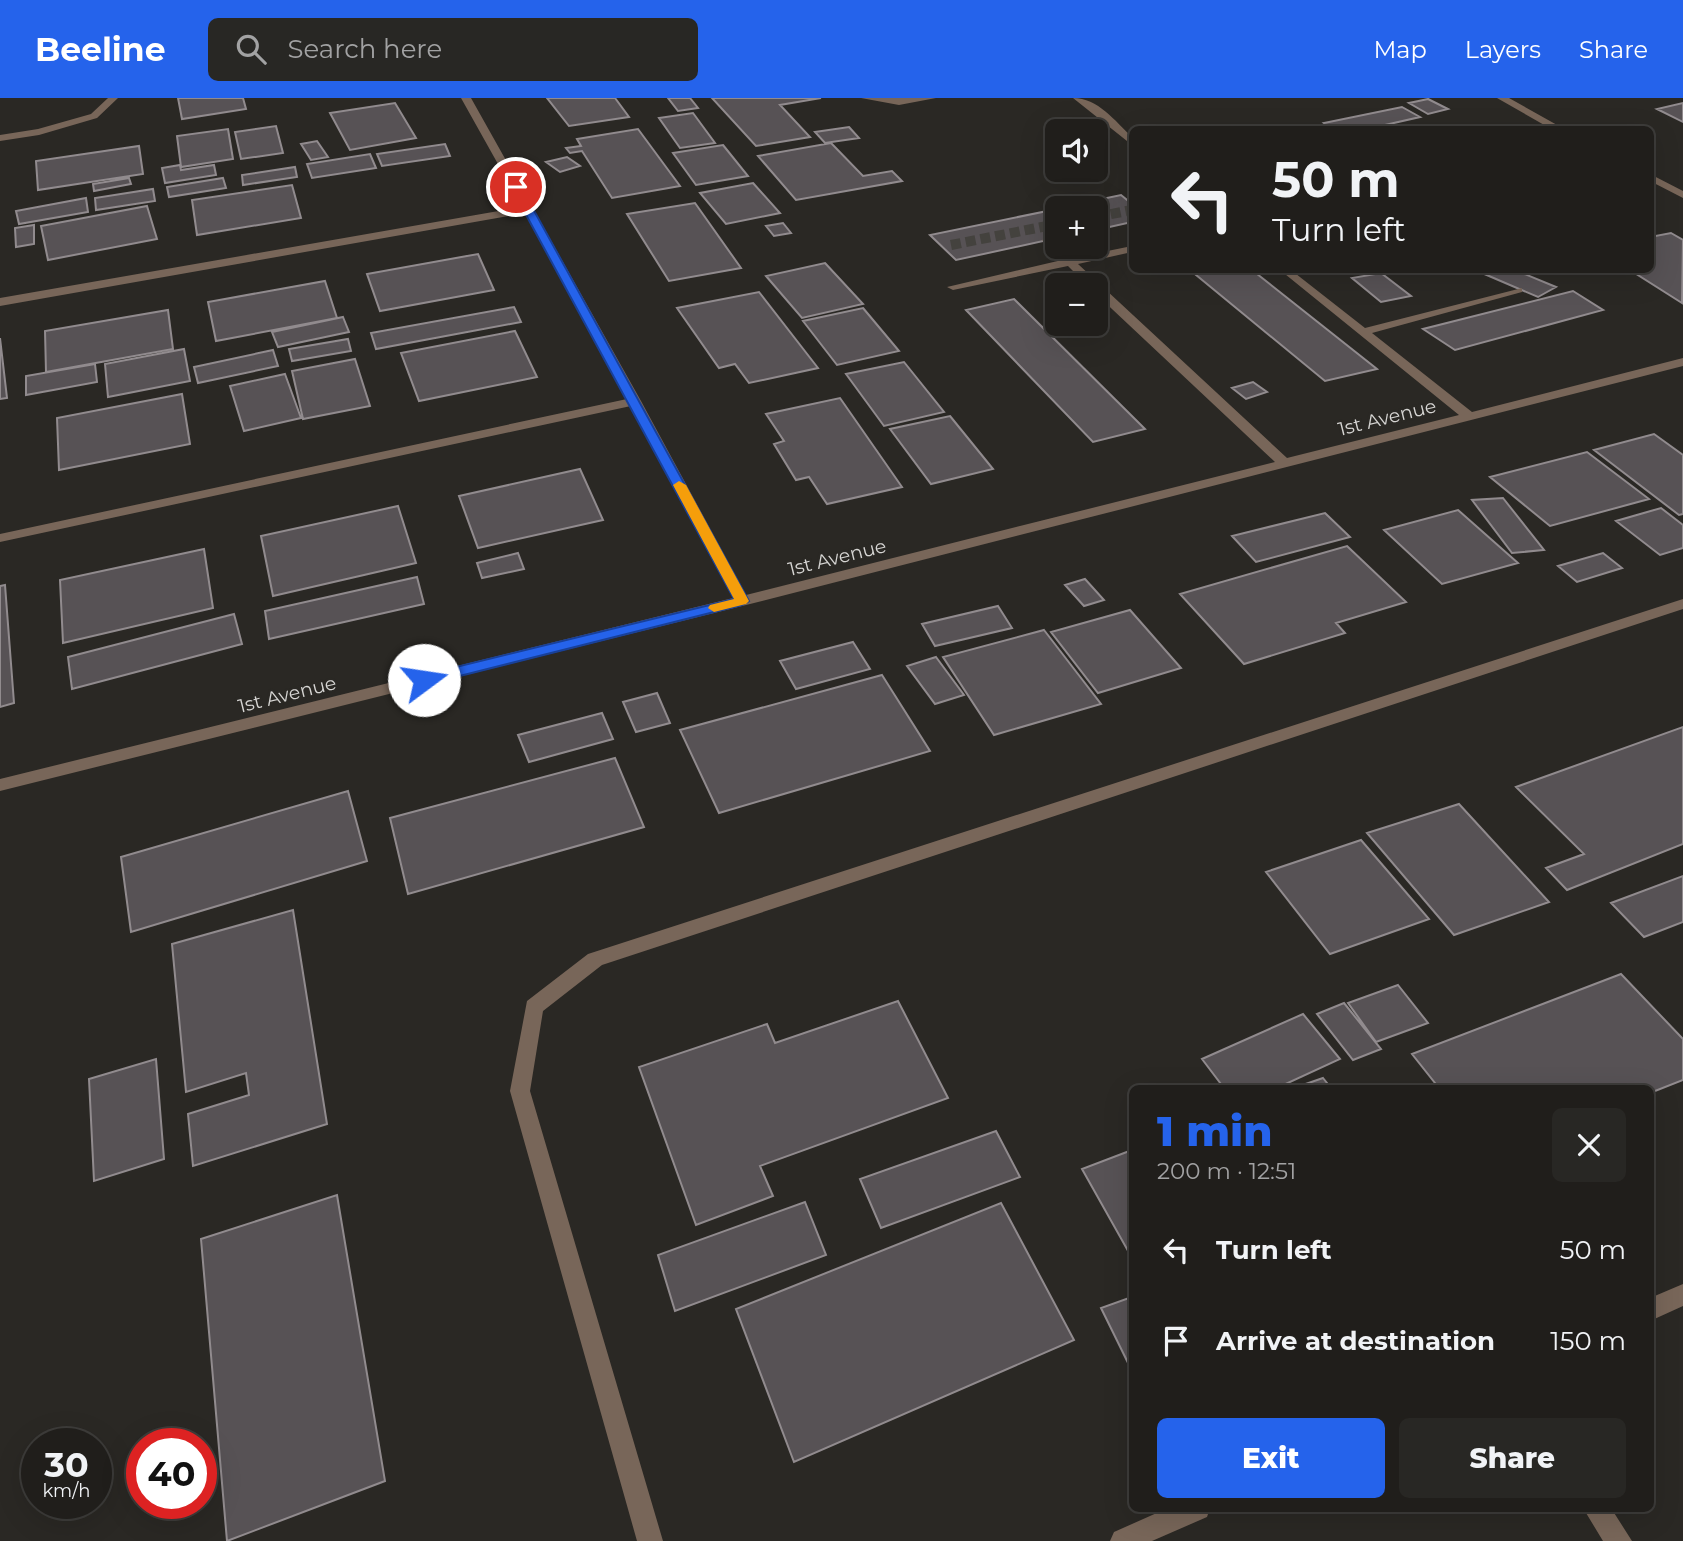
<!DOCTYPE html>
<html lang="en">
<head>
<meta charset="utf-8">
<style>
  body { margin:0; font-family:Montserrat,sans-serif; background:#282724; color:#f1f3f6; height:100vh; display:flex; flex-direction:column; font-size:26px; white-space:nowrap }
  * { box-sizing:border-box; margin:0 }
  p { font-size:23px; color:#a2a2a3 }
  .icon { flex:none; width:38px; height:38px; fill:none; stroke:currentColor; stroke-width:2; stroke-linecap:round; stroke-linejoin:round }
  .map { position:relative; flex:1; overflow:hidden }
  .drawer { position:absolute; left:1129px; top:987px; width:525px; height:427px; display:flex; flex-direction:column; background:#201e1b; border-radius:10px; box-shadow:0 7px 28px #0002,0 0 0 2px #3d3c3a }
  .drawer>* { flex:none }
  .guide { position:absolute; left:1129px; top:28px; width:525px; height:147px; border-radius:10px; box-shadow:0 7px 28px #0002,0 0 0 2px #3d3c3a; background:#201e1b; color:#f1f3f6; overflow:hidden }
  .fabs { position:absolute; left:1045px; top:21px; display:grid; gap:14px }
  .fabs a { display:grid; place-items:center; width:63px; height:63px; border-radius:10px; background:#201e1b; box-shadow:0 7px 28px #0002,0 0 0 2px #3d3c3a; font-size:35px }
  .speed { position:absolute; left:21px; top:1330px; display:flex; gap:14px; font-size:35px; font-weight:700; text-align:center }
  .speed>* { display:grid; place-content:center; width:91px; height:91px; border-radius:50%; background:#201e1b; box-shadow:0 7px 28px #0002,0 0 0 2px #3d3c3a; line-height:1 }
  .speed small { font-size:18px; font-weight:400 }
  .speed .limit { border:10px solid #d22; background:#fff; color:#111 }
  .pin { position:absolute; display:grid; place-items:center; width:60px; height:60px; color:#fff; margin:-30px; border:4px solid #fff; border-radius:50%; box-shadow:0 2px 7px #0007 }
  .me { position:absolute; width:77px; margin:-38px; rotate:76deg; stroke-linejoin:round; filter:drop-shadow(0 0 5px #0008) }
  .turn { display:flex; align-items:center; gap:24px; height:147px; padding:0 28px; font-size:32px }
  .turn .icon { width:91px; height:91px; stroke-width:2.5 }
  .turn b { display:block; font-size:49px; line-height:60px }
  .round { display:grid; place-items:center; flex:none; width:74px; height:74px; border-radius:10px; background:#282724 }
  .head { display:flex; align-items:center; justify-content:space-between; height:119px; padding:0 28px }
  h1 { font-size:42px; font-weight:800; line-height:52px; color:#2563eb }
  .button { display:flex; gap:14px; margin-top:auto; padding:14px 28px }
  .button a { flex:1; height:80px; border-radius:10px; background:#2563eb; color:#fff; font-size:28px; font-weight:800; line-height:80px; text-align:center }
  .button a+a { background:#282724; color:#f1f3f6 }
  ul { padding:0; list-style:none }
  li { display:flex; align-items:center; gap:21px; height:91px; padding:0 28px }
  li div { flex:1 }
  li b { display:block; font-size:26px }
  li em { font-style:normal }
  header { display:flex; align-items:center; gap:42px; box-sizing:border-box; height:98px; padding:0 35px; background:#2563eb; color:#fff }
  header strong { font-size:33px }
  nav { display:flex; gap:38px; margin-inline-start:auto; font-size:24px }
  .search { width:490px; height:63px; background:#282724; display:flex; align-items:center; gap:18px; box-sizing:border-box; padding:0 24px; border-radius:10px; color:#a2a2a3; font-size:26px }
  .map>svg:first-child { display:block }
  .building { fill:#575255; stroke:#918b8e; stroke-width:2 }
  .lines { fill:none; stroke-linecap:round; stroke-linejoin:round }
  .minor-tunnel { stroke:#44423e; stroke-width:10; stroke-dasharray:10 5; stroke-linecap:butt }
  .minor { fill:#786659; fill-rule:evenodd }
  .route { fill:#2563eb; stroke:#184099; stroke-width:2 }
  .slow { fill:#f59e0b }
  .labels { text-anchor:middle; stroke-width:5; stroke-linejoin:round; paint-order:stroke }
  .street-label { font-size:19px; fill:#d6d5d3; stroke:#2a2824 }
</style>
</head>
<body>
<header>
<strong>Beeline</strong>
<div class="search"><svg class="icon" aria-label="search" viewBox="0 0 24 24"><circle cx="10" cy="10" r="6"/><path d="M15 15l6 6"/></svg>Search here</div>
<nav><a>Map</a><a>Layers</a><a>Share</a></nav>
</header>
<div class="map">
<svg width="1683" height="1443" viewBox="0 0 1683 1443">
  <rect width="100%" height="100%" fill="#2a2824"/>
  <path class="building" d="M178 0H243L246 11 182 21Z
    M547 0H615L629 19 569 28Z
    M668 0H690L698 10 678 13Z
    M712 0H821L780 7 810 39 756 48Z
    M1428 1 1448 11 1428 16 1409 5Z
    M395 5 416 40 350 52 330 15Z
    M1683 5V24L1657 11Z
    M1402 9 1420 19 1363 32H1334L1324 25Z
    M693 15 715 45 680 50 659 20Z
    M276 28 283 55 241 61 235 34Z
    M849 29 859 40 825 45 815 34Z
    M228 31 233 61 181 69 177 38Z
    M638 31 680 88 612 100 582 53 570 55 566 50 581 48 577 41Z
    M317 43 328 59 311 62 301 46Z
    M831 45 863 78 892 73 902 83 796 102 758 58Z
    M445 46 450 58 382 68 377 56Z
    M723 47 748 78 696 87 673 55Z
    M139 48 143 76 38 92 36 63Z
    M370 56 376 70 312 80 307 66Z
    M567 59 580 68 560 74 546 64Z
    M180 67 181 72 214 67 216 77 165 85 162 70Z
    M295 69 297 79 243 87 242 77Z
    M129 80 131 86 94 93 93 86Z
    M223 80 226 90 169 99 167 89Z
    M753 85 780 115 726 126 700 95Z
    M292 87 301 120 197 137 192 102Z
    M153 91 155 103 96 112 95 100Z
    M1121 97 1132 106V124L1096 132V110H1059Z
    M86 100 88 114 19 126 16 113Z
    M695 105 741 170 669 183 627 116Z
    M147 108 157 141 48 162 41 128Z
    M1057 111V140L956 162 930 137Z
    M783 125 791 135 774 138 766 128Z
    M34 127V146L16 149 15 130Z
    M1671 135 1683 142 1682 205 1630 172H1650V139Z
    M478 156 494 192 380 213 367 176Z
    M825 165 863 206 802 220 766 178Z
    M1190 172H1252L1377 271 1325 283Z
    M1475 172H1515L1556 189 1538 199Z
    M1381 175 1411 198 1381 204 1352 180Z
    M325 183 337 220 216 243 208 204Z
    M1573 193 1603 212 1455 252 1423 231Z
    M759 194 818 270 749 285 735 266 719 270 677 210Z
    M1014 201 1145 331 1093 344 966 212Z
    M514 209 521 224 376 251 371 235Z
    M863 210 899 253 837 267 803 223Z
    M168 212 173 251 46 274 45 233Z
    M343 219 349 234 278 249 272 234Z
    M515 233 537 279 419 303 401 255Z
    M0 240 7 300 0 301Z
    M348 241 351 253 292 263 289 251Z
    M184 251 190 283 108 299 105 266Z
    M273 252 278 268 198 285 194 269Z
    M355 261 370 308 303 321 292 273Z
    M904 264 944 314 884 328 846 276Z
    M95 266 97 284 26 297V278Z
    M285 276 301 320 244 333 230 288Z
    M1253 284 1267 294 1246 301 1232 290Z
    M182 296 190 346 59 372 57 320Z
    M840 300 902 389 827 406 809 379 796 382 774 346 784 343 766 316Z
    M950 318 993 371 931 386 890 331Z
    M1654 336 1683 357V416L1679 417 1594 352Z
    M1587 354 1649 401 1550 428 1490 379Z
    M580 371 603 422 478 450 459 398Z
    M1503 400 1544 452 1512 455 1472 402Z
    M398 408 416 465 273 498 261 438Z
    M1661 410 1683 427V450L1660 457 1616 423Z
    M1458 412 1518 465 1442 486 1384 432Z
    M1325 415 1350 439 1256 464 1232 438Z
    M1347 448 1406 504 1336 525 1345 535 1244 566 1180 496Z
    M204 451 213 510 63 545 60 482Z
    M518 455 524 471 482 480 477 465Z
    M1603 455 1622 470 1577 484 1558 468Z
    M417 479 424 506 269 541 265 513Z
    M1085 481 1104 502 1084 508 1065 487Z
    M5 487 14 605 0 609V488Z
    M998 508 1012 530 935 548 922 526Z
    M1130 512 1181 570 1098 595 1051 534Z
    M234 516 242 546 72 591 68 559Z
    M1044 532 1101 606 994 637 943 559Z
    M853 544 870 571 796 591 780 563Z
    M936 559 964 597 935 606 907 568Z
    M882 577 930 653 719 715 680 632Z
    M657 595 670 625 636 634 623 604Z
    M602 615 613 641 529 664 518 637Z
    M1683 629V746L1567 792 1546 770 1584 756 1516 689Z
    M615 660 644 729 408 796 390 720Z
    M348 693 367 763 131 834 121 759Z
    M1459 706 1549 804 1454 837 1367 735Z
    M1361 742 1429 821 1330 856 1266 774Z
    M1683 778V824L1644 839 1611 805Z
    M293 812 327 1026 193 1068 188 1016 249 997 246 975 186 994 172 846Z
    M1621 876 1683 941V982L1650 995V990H1439L1412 956Z
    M1398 887 1428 925 1376 944 1348 905Z
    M898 903 948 1000 760 1068 773 1098 696 1127 639 969 767 926 775 945Z
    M1344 905 1381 951 1353 962 1317 916Z
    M1303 916 1340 961 1277 990H1224L1202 961Z
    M156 961 164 1061 94 1083 89 981Z
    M1323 980 1331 990H1294Z
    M996 1033 1020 1079 881 1130 860 1081Z
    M1132 1052V1160L1082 1071Z
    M337 1097 385 1383 227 1443 201 1141Z
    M805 1104 826 1157 675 1213 658 1157Z
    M1001 1105 1074 1242 794 1364 736 1211Z
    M1129 1200 1132 1207V1273L1101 1210Z"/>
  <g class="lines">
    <path class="minor-tunnel" d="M1096 119 1132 112
      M951 147 1057 126"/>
    <path class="minor" d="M108 0H118L97 20 39 37 0 43V37L38 31 91 16Z
      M461 0H471L641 303 746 497 1275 364 1096 196V187H1087L1068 168 953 192 947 189 1062 162 1042 142 1048 139 1073 160 1132 148V154L1078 166 1287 360 1459 317 1280 172H1291L1365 230 1522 190V194L1372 235 1472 314 1683 260V268L742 508 0 693V681L733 500 631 308 0 444V436L627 301 525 115 0 208V200L522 109Z
      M861 0H936L899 7Z
      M1073 0C1098 0 1115 23 1132 39V47Z
      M1497 0H1509L1566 32H1553Z
      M1650 76 1683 93V100L1650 83Z
      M1683 501V511L602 867 543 913 530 993 663 1443H637L510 993 527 903 588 856Z
      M1683 1186V1208L1650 1223V1200Z
      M1168 1410H1210L1207 1419 1152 1443H1110L1114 1434Z
      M1583 1410H1611L1632 1443H1603Z"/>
  </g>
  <path class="route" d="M516 86 521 89 749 503 742 507 424 587 419 585 417 582 419 578 734 501 511 89Z"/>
  <path class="slow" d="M679 383 686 387 749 503 746 506 714 514 708 510 710 507 734 501 673 387Z"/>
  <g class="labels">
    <g class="street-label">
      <text transform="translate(1387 319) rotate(-14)" y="7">1st Avenue</text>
      <text transform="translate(837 459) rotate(-14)" y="7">1st Avenue</text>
      <text transform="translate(287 596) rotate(-14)" y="7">1st Avenue</text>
    </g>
  </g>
</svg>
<div class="fabs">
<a><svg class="icon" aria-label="sound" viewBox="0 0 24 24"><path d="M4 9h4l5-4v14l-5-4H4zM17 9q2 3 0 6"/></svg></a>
<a>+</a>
<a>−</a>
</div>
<div class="speed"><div>30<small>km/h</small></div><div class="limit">40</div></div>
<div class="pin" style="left:516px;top:89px;background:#d93025"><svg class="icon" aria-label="arrive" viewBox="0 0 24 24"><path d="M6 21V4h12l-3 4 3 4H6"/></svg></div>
<svg class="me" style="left:424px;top:582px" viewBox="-20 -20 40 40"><circle r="19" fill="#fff"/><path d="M0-13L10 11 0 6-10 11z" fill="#2563eb"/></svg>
<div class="guide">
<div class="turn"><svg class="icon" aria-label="left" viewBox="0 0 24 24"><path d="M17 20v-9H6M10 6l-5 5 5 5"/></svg><div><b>50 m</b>Turn left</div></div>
</div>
<section class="drawer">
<div class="head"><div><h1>1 min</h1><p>200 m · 12:51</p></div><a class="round"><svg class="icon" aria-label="close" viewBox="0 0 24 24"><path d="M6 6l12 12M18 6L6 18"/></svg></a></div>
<ul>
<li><svg class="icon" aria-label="left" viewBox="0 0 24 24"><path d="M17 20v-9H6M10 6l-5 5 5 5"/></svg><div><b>Turn left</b></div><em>50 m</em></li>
<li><svg class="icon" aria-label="arrive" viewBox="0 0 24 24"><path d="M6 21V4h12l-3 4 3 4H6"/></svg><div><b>Arrive at destination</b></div><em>150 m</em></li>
</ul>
<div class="button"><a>Exit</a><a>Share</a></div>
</section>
</div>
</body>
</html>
